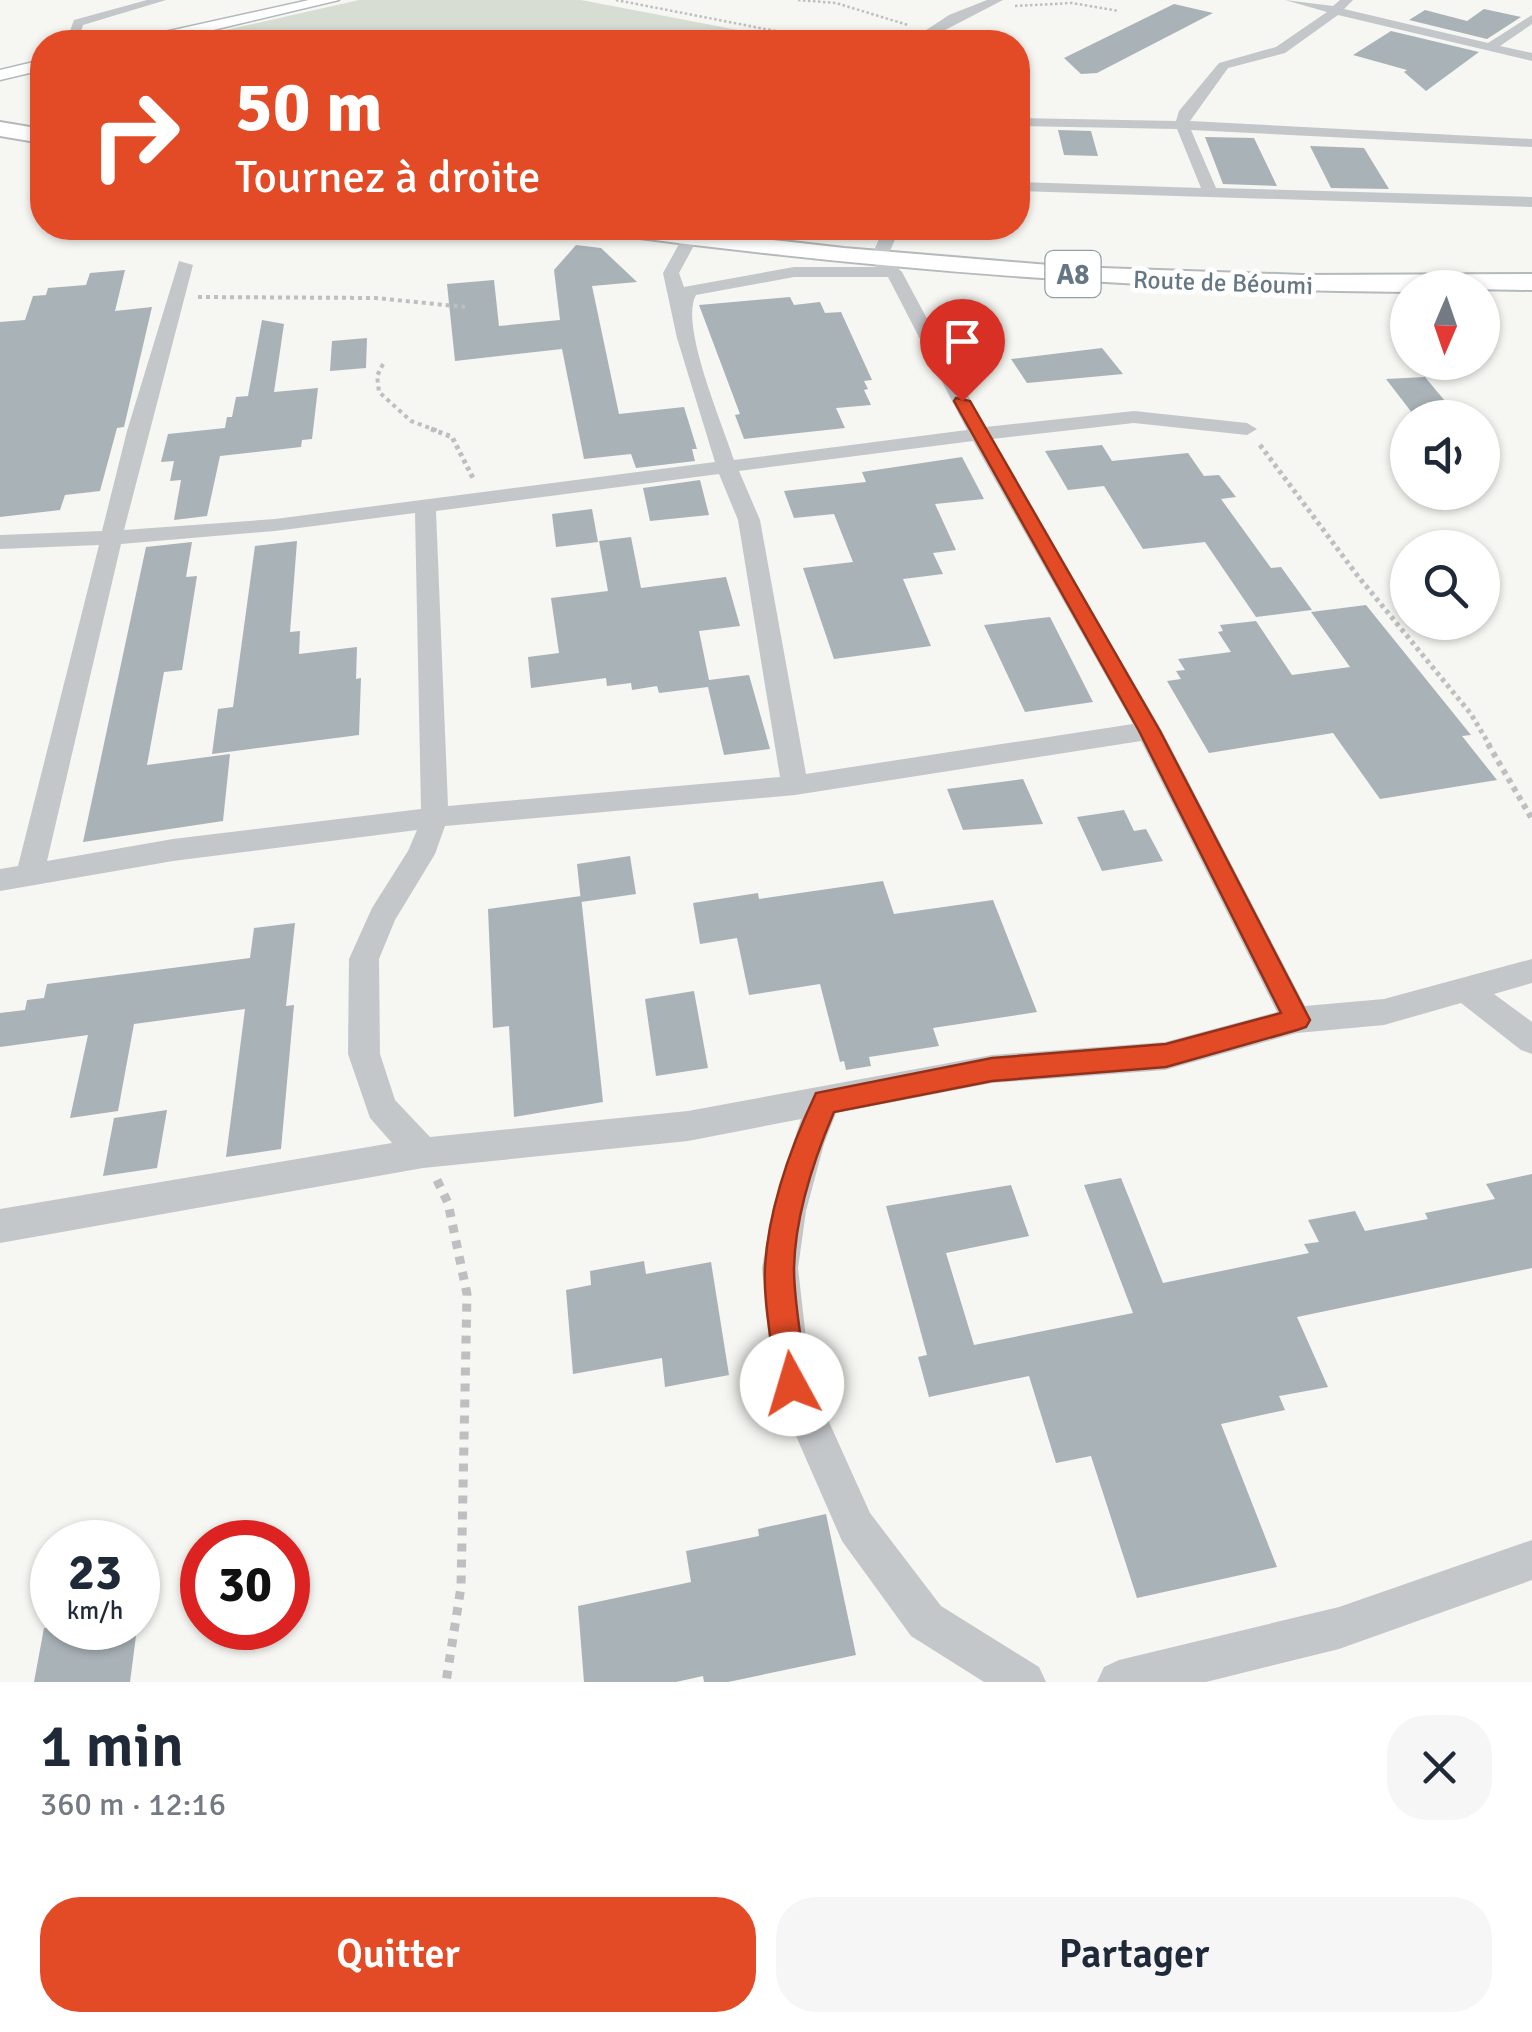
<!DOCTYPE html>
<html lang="fr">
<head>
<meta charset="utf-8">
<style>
  body { margin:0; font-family:Signika,sans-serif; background:#f6f6f7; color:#1f2937; height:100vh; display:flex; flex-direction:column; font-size:38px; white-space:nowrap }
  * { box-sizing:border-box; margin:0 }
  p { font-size:32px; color:#747a83 }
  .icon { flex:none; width:55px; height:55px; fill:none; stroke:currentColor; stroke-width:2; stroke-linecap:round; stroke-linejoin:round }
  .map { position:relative; height:1682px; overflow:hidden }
  .details { display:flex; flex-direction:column; background:#fff; flex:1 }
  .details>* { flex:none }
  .guide { position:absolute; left:30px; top:30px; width:1000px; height:210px; border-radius:40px; box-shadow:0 2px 8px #0004; background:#e34b26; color:#fff; overflow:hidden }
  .needle { width:65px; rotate:182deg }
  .controls { position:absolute; left:1390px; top:270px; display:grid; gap:20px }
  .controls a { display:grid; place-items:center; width:110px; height:110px; border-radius:50%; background:#fff; box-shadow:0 2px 8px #0004; font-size:50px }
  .speed { position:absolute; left:30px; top:1520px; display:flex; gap:20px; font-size:50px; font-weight:700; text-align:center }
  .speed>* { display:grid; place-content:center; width:130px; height:130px; border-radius:50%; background:#fff; box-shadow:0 2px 8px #0004; line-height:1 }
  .speed small { font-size:25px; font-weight:400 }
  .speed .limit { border:15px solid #d22; background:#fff; color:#111 }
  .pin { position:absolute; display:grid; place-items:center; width:85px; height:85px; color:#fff; margin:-102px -42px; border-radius:50% 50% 50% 0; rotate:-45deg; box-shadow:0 0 10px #0007 }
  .pin .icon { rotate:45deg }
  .me { position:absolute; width:110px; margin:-55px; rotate:354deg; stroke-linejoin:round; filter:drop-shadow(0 0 8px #0008) }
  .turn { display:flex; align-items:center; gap:35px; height:210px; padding:0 40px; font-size:45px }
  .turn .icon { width:130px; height:130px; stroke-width:2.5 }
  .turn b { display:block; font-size:70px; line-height:85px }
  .round { display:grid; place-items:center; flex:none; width:105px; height:105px; border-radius:40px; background:#f6f6f7 }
  .overview { display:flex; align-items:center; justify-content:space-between; height:170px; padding:0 40px }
  h1 { font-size:60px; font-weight:600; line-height:75px }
  .button { display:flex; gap:20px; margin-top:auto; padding:20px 40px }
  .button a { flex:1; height:115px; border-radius:40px; background:#e34b26; color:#fff; font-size:40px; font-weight:600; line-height:115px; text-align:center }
  .button a+a { background:#f6f6f7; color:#1f2937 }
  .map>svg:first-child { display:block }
  .green { fill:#d7ddd3 }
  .building { fill:#a9b2b7 }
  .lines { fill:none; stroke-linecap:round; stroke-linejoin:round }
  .secondary-casing { stroke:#b3b9bd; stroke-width:3 }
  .primary-casing { stroke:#b4b9bc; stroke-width:4 }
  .path-far4 { stroke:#bdbfc1; stroke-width:2.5; stroke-dasharray:2.5 2.5; stroke-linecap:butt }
  .path-far3 { stroke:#bdbfc1; stroke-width:4; stroke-dasharray:4 4; stroke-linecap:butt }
  .path-far2 { stroke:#bdbfc1; stroke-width:5; stroke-dasharray:4 4; stroke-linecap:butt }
  .path-far1 { stroke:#bdbfc1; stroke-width:6; stroke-dasharray:5 5; stroke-linecap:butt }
  .path { stroke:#bdbfc1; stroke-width:9; stroke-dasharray:8 8; stroke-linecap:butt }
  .minor { fill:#c3c7ca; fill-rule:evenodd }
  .secondary { fill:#fff; fill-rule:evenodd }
  .primary { fill:#fff; fill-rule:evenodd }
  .route { fill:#e34b26; stroke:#943119; stroke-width:2.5 }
  .labels { text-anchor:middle; stroke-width:10; stroke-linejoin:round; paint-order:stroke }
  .far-street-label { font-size:25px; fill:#657784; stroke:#fff }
  .shield { fill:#fff; stroke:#93a0a9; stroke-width:2.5 }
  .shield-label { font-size:28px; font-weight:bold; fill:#657784 }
</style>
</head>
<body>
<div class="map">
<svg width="1532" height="1682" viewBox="0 0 1532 1682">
  <rect width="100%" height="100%" fill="#f6f6f2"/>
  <path class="green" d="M359 0H581L801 42H235L226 30Z"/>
  <path class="building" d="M1174 4 1213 13 1097 73 1081 74 1064 58Z
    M1484 9 1521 17 1487 39 1409 20 1425 10 1467 21Z
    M1391 31 1479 52 1426 91 1404 72 1407 70 1353 55Z
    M1058 130 1091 131 1098 156 1064 155Z
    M1205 137 1254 138 1277 186 1223 184Z
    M1310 146 1364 148 1389 189 1331 188Z
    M576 245 601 248 637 282 592 286 619 414 684 407 697 449H692L695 461 636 468 631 454 584 459 562 349 455 361 447 284 494 280 499 326 560 320 554 270Z
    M125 270 115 311 152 307 124 427 117 428 100 491 65 495 60 510 0 517V322L25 320 33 296 46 295 48 288 86 285 90 273Z
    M790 297 794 305 820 302 825 313 841 312 872 380 864 381 868 389 864 390 871 405 836 408 845 428 744 439 735 415 740 414 699 305Z
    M262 320 284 324 274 392 318 388 312 439 302 440 301 447 220 456 207 516 174 520 181 480 170 481 174 461 161 462 168 434 225 428 227 417H232L236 397 248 396Z
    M367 338 366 368 330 371 332 341Z
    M1102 348 1123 374 1027 383 1011 359Z
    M1425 377 1459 418H1416L1386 379Z
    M1102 445 1112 461 1188 453 1204 476 1219 475 1236 497 1221 499 1271 568 1281 567 1312 610 1256 617 1205 542 1143 549 1104 486 1068 490 1045 451Z
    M962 457 984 499 935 504 956 550 933 553 943 574 903 579 931 646 834 659 803 568 853 562 834 514 794 518 784 491 866 482 862 472Z
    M700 480 709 515 650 521 643 488Z
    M592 509 598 542 556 547 552 514Z
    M631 537 641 588 726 577 740 626 699 631 709 680 749 675 770 749 724 755 708 687 659 693 657 686 632 690 631 683 607 686 606 678 531 688 528 657 559 653 551 598 608 591 599 541Z
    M297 541 290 632 300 631 299 654 357 647 356 679 361 678 359 735 212 754 218 709 233 707 255 546Z
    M192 542 186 577 197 576 182 670 164 672 147 765 230 754 223 821 83 842 146 547Z
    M1366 605 1471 735 1462 736 1497 780 1380 799 1333 733 1209 753 1167 681 1181 679 1176 671 1185 670 1178 659 1231 652 1218 632 1223 631 1220 625 1256 621 1292 675 1350 667 1311 612Z
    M1050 617 1093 702 1025 712 984 625Z
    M1023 779 1043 824 963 830 947 789Z
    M1124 810 1134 831 1146 829 1163 861 1102 871 1077 817Z
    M630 856 636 894 581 902 577 864Z
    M883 881 894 914 993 900 1037 1012 933 1028 939 1046 869 1057 871 1066 846 1070 844 1061 840 1062 820 984 749 995 737 938 700 944 693 903 758 893 759 899Z
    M581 896 603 1102 514 1117 509 1026 493 1028 488 909Z
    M295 923 286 1006 294 1005 281 1149 226 1157 245 1009 134 1024 118 1111 70 1118 88 1035 0 1047V1013L25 1010 27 1000 44 998 47 984 250 958 254 928Z
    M694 991 708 1068 656 1076 645 999Z
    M167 1110 157 1168 103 1176 114 1118Z
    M1532 1174V1268L1297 1317 1328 1387 1279 1396 1285 1410 1221 1424 1277 1567 1137 1598 1091 1456 1056 1463 1029 1376 929 1397 918 1357 927 1355 886 1206 1011 1185 1029 1236 946 1253 974 1345 1133 1313 1084 1185 1121 1178 1163 1283 1309 1253 1304 1244 1319 1242 1308 1220 1355 1211 1365 1231 1428 1219 1425 1213 1495 1199 1486 1184Z
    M644 1261 646 1274 711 1262 729 1375 665 1387 662 1358 573 1374 566 1290 591 1285 590 1271Z
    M826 1514 856 1655 728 1682H704L703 1676 676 1682H584L578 1606 691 1582 686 1551 759 1536 758 1529Z
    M44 1628H137L130 1682H34Z"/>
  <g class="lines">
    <g class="secondary-casing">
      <path id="secondary" d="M309 0H339L163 42H133L142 37Z
        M42 60V70L0 80V70Z"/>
    </g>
    <g class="primary-casing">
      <path id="primary" d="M0 122 42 129V143L0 136Z
        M604 228H669L844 248 1073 267 1303 275 1532 274V290L1408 288V292C1142 290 879 270 616 235Z"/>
    </g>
    <path class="path-far4" d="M616 0 832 42
      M798 0 836 3 908 25
      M1015 6 1072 3 1119 11"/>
    <path class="path-far3" d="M198 297 376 298 465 307
      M383 364 377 376 379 392 411 421 438 431"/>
    <path class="path-far2" d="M431 429 452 437 474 480
      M1260 445 1357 575 1471 714 1490 746"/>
    <path class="path-far1" d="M1488 744 1532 819"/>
    <path class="path" d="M437 1180 448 1203 467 1294 461 1587 446 1682"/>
    <path class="minor" d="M147 0H166L83 25 78 42H66L74 20Z
      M987 0H1003L922 42H908L949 15Z
      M1285 0 1333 6 1340 0H1353L1344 9 1488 43 1532 15V24L1500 46 1532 53V61L1338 15 1285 53 1228 68 1190 121 1532 139V147L1191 130 1216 188 1532 197V207L1018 191V182L1201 188 1177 129 1018 126V118L1176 121 1179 111 1219 63 1276 47 1327 12Z
      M884 228H900L887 258 902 272 985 427 1134 411 1247 423 1257 429 1247 435 1134 423 992 439 1162 731 1305 1006 1384 999 1532 959V983L1494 994 1532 1022V1054L1521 1050 1461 1003 1384 1025 1297 1033 1165 1070 992 1083 836 1113 824 1144 806 1211 798 1268 811 1382 870 1513 941 1606 1039 1667 1046 1682H984L911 1636 842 1541 779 1397 773 1384 762 1268 772 1211 801 1119 688 1141 423 1168 0 1243V1209L392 1143 370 1118 348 1054 349 959 372 908 408 851 417 830 173 861 0 891V869L18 866 99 545 0 549V535L102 531 127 431 179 261 193 265 124 530 275 519 715 462 677 338 663 273 684 235 698 238 679 273 684 287 794 267H877L870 259ZM794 277H888L967 430 734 460C723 425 679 324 696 295ZM973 441 1133 724 806 774 760 520 739 471ZM719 474 738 520 780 777 448 806 436 511ZM415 513 421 809 173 839 47 861 121 544 275 531ZM1141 741 1277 1012 1165 1042 992 1055 688 1111 430 1137 395 1100 380 1054 379 959 395 920 435 854 445 826 795 795Z
      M1532 1540V1580L1339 1649 1206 1682H1097L1104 1667 1119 1660 1339 1607Z"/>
    <use href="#secondary" class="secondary"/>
    <use href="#primary" class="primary"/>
  </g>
  <path class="route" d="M956 398 970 401 1160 731 1310 1020 1306 1027 1297 1030 1166 1067 992 1081 834 1112C814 1159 795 1217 794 1268 794 1306 803 1346 807 1384L803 1395 792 1399 781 1395 776 1384C773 1346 763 1304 765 1266 769 1206 791 1146 816 1093L992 1058 1166 1044 1281 1013 1139 731 954 401Z"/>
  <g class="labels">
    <g class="far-street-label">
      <text transform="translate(1223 282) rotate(2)" y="9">Route de Béoumi</text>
    </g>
    <rect class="shield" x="1045.5" y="251" width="55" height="46" rx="8"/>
    <g class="shield-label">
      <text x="1073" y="284">A8</text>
    </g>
  </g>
</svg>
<div class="controls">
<a><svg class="needle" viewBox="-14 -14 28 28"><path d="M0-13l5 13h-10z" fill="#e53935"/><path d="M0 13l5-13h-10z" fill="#747a83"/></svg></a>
<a><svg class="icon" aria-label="sound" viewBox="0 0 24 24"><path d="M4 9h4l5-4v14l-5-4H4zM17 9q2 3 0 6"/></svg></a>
<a><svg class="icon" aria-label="search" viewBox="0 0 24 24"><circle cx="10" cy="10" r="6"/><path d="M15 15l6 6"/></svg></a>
</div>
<div class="speed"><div>23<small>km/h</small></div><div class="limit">30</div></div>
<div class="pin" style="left:962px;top:401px;background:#d93025"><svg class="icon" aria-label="arrive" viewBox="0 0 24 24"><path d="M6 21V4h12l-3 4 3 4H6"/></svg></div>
<svg class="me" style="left:792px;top:1384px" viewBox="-20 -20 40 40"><circle r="19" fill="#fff"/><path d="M0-13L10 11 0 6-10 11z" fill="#e34b26"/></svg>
<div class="guide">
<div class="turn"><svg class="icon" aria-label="right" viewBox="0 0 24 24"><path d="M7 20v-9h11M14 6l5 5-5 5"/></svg><div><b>50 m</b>Tournez à droite</div></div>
</div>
</div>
<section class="details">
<div class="overview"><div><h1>1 min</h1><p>360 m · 12:16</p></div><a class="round"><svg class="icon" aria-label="close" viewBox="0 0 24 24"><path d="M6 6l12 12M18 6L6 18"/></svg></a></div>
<div class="button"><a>Quitter</a><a>Partager</a></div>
</section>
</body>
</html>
